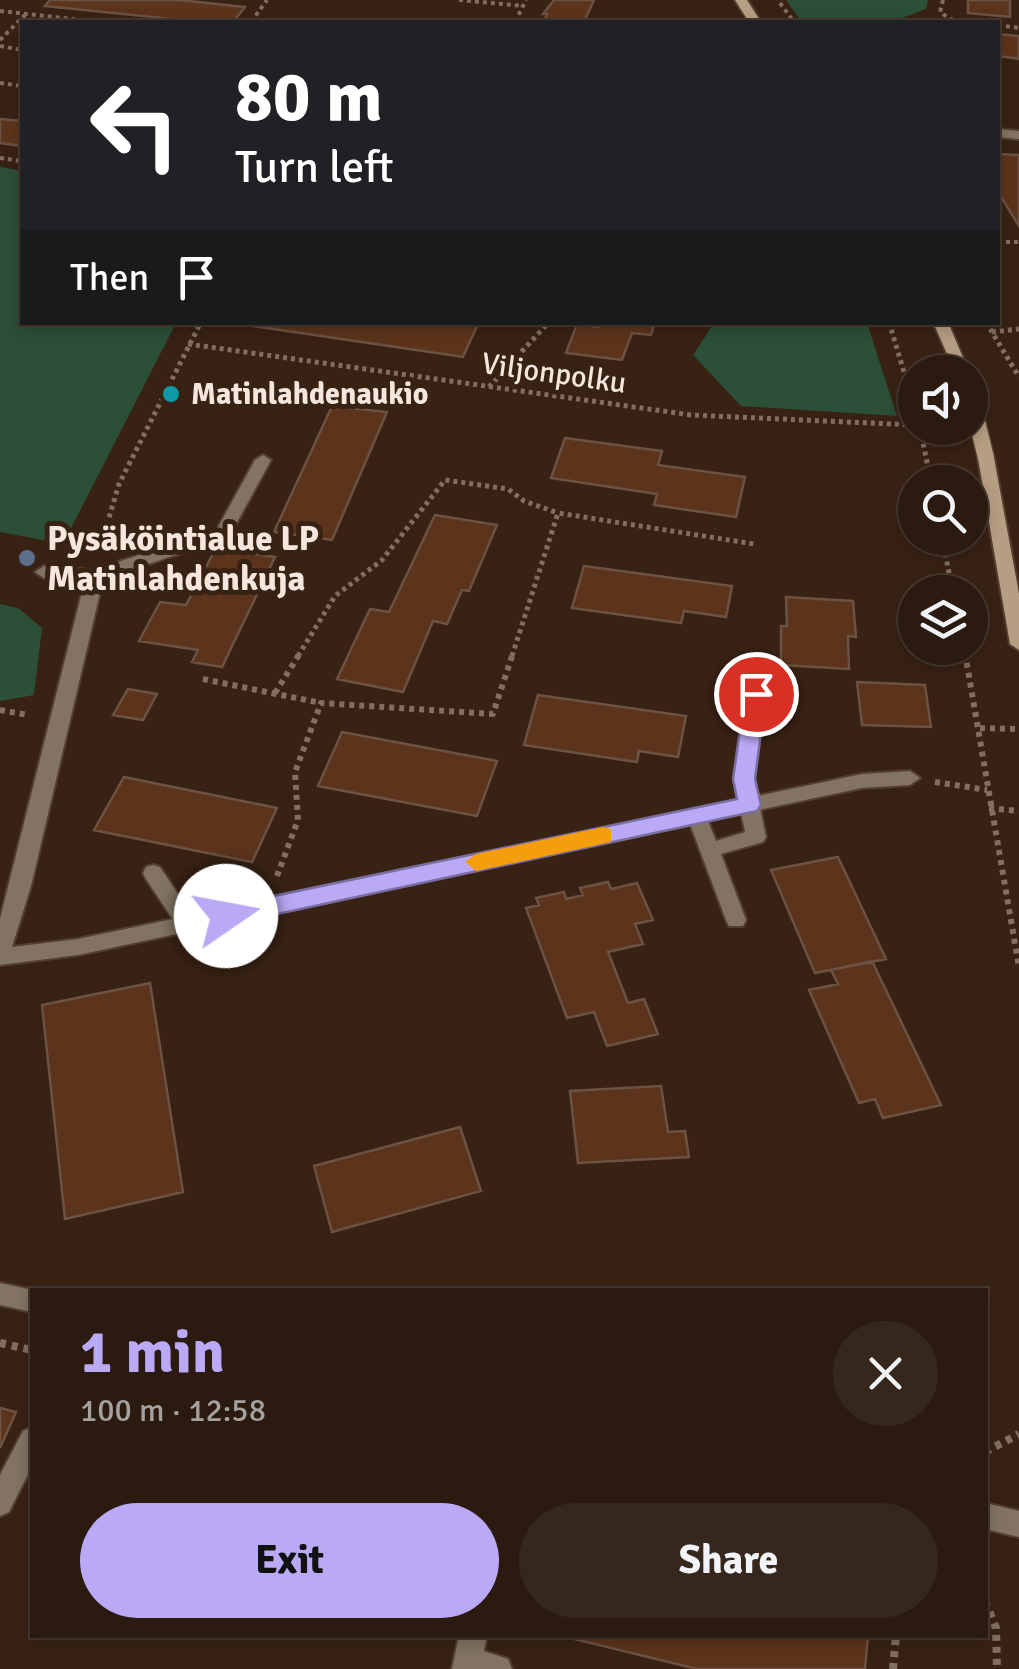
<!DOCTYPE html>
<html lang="en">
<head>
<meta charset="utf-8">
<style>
  body { margin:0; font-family:Signika,sans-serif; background:#36271d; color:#f1f3f6; height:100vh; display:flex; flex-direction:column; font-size:38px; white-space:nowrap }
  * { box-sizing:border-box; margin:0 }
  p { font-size:32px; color:#a5a19e }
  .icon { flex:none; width:55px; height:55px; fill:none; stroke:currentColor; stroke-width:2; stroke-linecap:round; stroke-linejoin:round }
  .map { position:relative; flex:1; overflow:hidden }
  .panel { position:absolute; left:30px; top:1288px; width:958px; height:350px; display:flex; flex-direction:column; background:#2a1a0f; border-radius:0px; box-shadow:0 5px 15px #0003,0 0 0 2px #46382f }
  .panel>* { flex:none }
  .guide { position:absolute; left:20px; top:20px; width:980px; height:305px; border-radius:0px; box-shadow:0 5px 15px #0003,0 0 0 2px #46382f; background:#202124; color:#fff; overflow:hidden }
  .controls { position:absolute; left:898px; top:355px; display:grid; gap:20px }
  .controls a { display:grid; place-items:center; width:90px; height:90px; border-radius:50%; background:#2a1a0f; box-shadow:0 5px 15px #0003,0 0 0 2px #46382f; font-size:50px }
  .pin { position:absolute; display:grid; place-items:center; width:85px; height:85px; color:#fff; margin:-42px; border:5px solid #fff; border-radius:50%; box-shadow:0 2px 10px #0007 }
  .me { position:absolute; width:110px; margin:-55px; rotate:78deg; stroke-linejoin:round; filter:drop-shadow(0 0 8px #0008) }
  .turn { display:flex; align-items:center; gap:35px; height:210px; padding:0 50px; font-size:45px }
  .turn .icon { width:130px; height:130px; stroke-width:2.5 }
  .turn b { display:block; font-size:70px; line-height:85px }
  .then { display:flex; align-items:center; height:95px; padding:0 50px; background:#0003; gap:20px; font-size:38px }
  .round { display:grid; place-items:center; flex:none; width:105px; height:105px; border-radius:52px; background:#36271d }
  .head { display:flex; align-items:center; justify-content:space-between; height:170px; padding:0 50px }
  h1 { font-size:60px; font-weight:700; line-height:75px; color:#baaaf6 }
  .action { display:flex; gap:20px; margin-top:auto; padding:20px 50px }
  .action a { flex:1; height:115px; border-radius:60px; background:#baaaf6; color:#111; font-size:40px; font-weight:700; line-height:115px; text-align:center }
  .action a+a { background:#36271d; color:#f1f3f6 }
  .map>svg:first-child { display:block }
  .green { fill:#2c4f38 }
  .building { fill:#5c341b; stroke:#6b5243; stroke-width:2.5 }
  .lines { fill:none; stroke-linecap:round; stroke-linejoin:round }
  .service-casing { stroke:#533e30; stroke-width:4 }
  .minor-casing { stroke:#533e30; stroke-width:4 }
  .secondary-casing { stroke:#533e30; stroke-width:4 }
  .path-far3 { stroke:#826e62; stroke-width:4; stroke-dasharray:4 4; stroke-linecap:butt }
  .path-far2 { stroke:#826e62; stroke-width:5; stroke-dasharray:4 4; stroke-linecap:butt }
  .path-far1 { stroke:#826e62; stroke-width:6; stroke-dasharray:5 5; stroke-linecap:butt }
  .path { stroke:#826e62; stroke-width:8; stroke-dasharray:6 6; stroke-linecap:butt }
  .service { fill:#827362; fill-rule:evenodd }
  .minor { fill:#827362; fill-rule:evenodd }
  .secondary { fill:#b69e83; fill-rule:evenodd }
  .secondary-bridge-casing { stroke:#533e30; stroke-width:19; stroke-linecap:butt }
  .secondary-bridge { stroke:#b69e83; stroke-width:16 }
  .route { fill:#baaaf6; stroke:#796ea0; stroke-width:2.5 }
  .slow { fill:#f59e0b }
  .culture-dot { fill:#0f9aa8; stroke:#382214; stroke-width:4 }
  .service-dot { fill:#5c6f8a; stroke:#382214; stroke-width:4 }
  .labels { text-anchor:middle; stroke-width:10; stroke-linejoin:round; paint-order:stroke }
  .far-street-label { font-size:30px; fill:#f6e7de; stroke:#382214 }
  .far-poi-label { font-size:30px; font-weight:bold; fill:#f6e7de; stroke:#382214; text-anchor:start }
  .poi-label { font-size:35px; font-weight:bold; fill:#f6e7de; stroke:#382214; text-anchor:start }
</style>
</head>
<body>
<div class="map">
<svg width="1019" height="1669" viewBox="0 0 1019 1669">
  <rect width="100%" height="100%" fill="#382214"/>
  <path class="green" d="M786 0H928L926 9 892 22H802Z
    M0 167 22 171V322L176 323 63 544 0 532Z
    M714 323H867L897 416 741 406 693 355Z
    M0 604 18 608 42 628 34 695 0 701Z"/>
  <path class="building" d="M50 0H179L245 7 233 22H201L45 6Z
    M554 0H594L584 22H544L547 14H543Z
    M968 0H1010V17L968 13Z
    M998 34 1019 36V59L998 56Z
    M0 119 22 121V146L0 143Z
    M998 154 1019 155V226L998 192Z
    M226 322H464L478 324 463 357Z
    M600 322H655L651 335 632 333 622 360 566 353 577 324 599 327Z
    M332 406 387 412 332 540 274 532Z
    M565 438 662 451 658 465 745 477 736 517 654 505 657 494 551 478Z
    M435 515 497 525 469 591 462 590 447 624 433 621 403 692 337 679 370 609 389 612Z
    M216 548 275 557 222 667 192 662 198 650 139 641 160 602 186 605Z
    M584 566 732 586 726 617 684 611 681 623 572 608Z
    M786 597 853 601 856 637 848 636 849 669 781 665V626H787Z
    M857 682 925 685 931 727 862 725Z
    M128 689 157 694 143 720 113 715Z
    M538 695 686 716 678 757 639 751 637 762 524 745Z
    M342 732 497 761 477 816 318 786Z
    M124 777 277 808 252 862 94 830Z
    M838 857 886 959 815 973 771 870Z
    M608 882 611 889 637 883 653 920 635 924 643 944 608 952 628 1003 644 999 658 1034 607 1046 594 1012 567 1018 526 908 539 905 536 898 564 892 566 899 583 895 580 888Z
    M872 961 941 1105 883 1118 875 1099 859 1103 809 990 838 984 831 970Z
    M150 983 183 1192 65 1219 42 1005Z
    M661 1086 668 1132 685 1131 689 1157 578 1163 570 1091Z
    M460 1127 481 1191 332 1232 314 1166Z
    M0 1408 16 1412 0 1448Z
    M558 1635H868L865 1669H697Z"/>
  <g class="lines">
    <g class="service-casing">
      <path id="service" d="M263 455 271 460 229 537 95 582 44 578 35 572 44 566 94 570 217 529 255 460Z
        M756 687 765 694 754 779 766 837 763 842 721 854 746 920 743 926H729L726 920 687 816 697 809 704 811 716 841 745 832 734 779 747 694Z
        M153 865 160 867 194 918 197 924 194 930H180L146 879 143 873 146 867Z
        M32 1427V1466L9 1512 0 1516V1475L23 1431Z
        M459 1635H487L484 1651 508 1659 512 1669H452Z"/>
    </g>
    <g class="minor-casing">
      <path id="minor" d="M998 129 1019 131V139L998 137Z
        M95 570 104 576 31 886 12 947 78 939 862 774 910 771 920 778 910 785 862 788 78 955 0 965V919L86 576Z
        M0 1283 33 1290 32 1312 0 1305Z
        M985 1503 1019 1511V1537L985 1529Z"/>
    </g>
    <g class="secondary-casing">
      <path id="secondary" d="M735 0H747L761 22H749Z
        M933 322H948L969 372H955Z
        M986 453 994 458 1019 594V650L1010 644 978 458Z"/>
    </g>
    <path class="path-far3" d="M459 0 523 6
      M943 0 940 12 950 19 978 22
      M780 3 794 22
      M0 11 99 22
      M251 22 267 0
      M515 22 526 0
      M998 25 1019 28
      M0 40 25 15
      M0 46 22 50
      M0 83 22 86
      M0 158 22 161
      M998 242H1019"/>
    <path class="path-far2" d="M889 322 915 409
      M986 322 1019 377
      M992 332 1019 329
      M188 344 691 415 915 425
      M489 387 549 322
      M920 428 931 482
      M942 538 953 592
      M83 546 103 533
      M100 548 119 484 201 322
      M964 648 965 656
      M298 656 335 596 382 560 445 480 508 489 524 501 558 513
      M512 656 558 513 754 544"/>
    <path class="path-far1" d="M965 653 1019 967
      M203 679 321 703
      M275 693 300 653
      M0 710 28 715
      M980 728 1019 729
      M935 782 987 790
      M989 808 1019 811
      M277 876 298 820 295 772 321 703 493 714 513 653"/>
    <path class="path" d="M0 1343 32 1350
      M985 1452 1019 1434
      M985 1601 996 1628 997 1669
      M893 1669 896 1635"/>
    <use href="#service" class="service"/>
    <use href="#minor" class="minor"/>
    <use href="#secondary" class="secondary"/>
    <g class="secondary-bridge-casing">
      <path id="secondary-bridge" d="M972 401 986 458"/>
    </g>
    <use href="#secondary-bridge" class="secondary-bridge"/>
  </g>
  <path class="route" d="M756 686 766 694 755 779 761 805 757 811 226 925 214 916 226 906 737 799 733 779 745 694Z"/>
  <path class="slow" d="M603 827 611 829V842L476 871 465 862 476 854Z"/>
  <circle class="culture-dot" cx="171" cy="394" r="10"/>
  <circle class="service-dot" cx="27" cy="558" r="10"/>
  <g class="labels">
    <g class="far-street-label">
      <text transform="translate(554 373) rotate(8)" y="10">Viljonpolku</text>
    </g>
    <g class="far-poi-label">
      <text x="191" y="404">Matinlahdenaukio</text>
    </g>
    <g class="poi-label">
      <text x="47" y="550">Pysäköintialue LP<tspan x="47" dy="40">Matinlahdenkuja</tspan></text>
    </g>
  </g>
</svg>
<div class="controls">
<a><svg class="icon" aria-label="sound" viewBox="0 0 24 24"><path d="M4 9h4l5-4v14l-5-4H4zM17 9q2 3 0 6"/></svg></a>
<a><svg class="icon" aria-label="search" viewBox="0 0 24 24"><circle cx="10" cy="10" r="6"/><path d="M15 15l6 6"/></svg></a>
<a><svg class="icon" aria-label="layers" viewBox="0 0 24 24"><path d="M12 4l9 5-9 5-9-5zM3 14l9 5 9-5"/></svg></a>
</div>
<div class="pin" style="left:756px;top:694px;background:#d93025"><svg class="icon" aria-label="arrive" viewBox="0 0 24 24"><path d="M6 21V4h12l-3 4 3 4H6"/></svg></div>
<svg class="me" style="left:226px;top:916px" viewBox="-20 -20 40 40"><circle r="19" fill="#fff"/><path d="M0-13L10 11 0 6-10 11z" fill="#baaaf6"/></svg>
<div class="guide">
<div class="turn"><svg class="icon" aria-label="left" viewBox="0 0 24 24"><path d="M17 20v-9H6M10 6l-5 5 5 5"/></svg><div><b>80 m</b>Turn left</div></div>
<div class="then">Then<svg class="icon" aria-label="arrive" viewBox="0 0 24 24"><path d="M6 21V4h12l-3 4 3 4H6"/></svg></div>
</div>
<section class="panel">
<div class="head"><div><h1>1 min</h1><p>100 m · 12:58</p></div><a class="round"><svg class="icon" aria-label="close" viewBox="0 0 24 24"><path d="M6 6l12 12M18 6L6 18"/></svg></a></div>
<div class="action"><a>Exit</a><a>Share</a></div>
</section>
</div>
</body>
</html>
